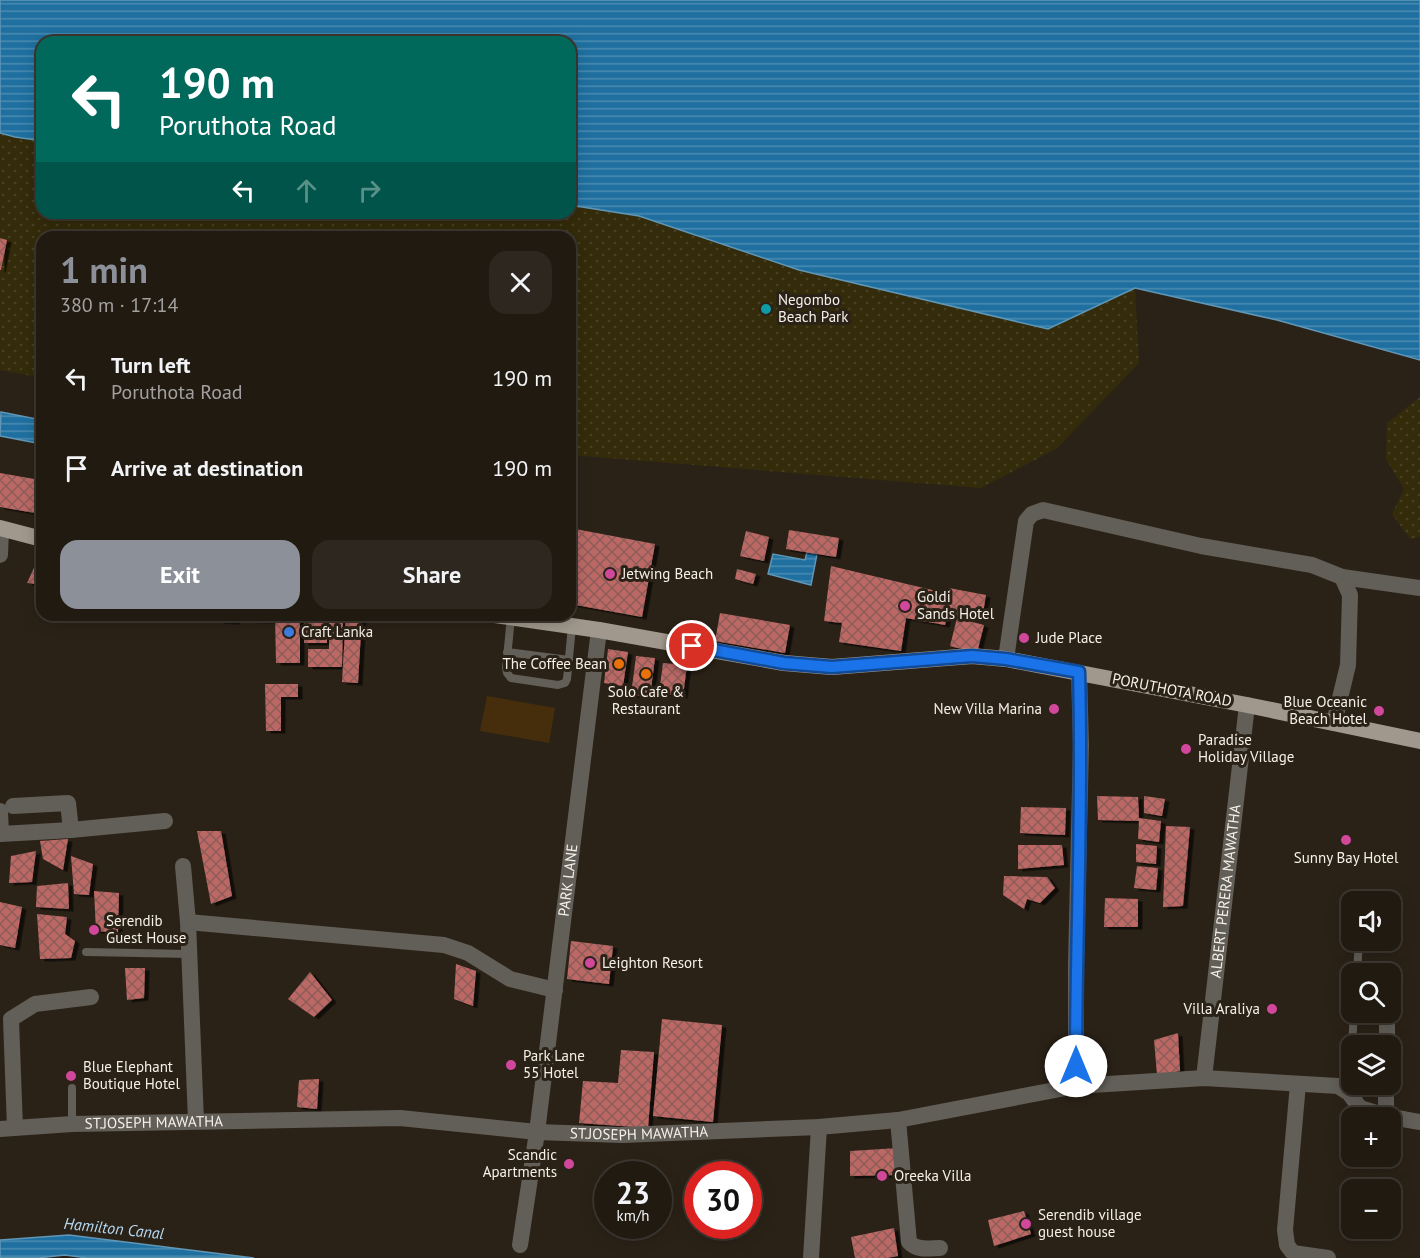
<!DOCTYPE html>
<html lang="en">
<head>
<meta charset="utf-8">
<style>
  body { margin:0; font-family:"PT Sans",sans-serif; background:#2d271f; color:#f1f3f6; height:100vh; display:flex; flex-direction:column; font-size:22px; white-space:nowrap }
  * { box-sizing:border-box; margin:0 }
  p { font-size:20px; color:#a2a19f }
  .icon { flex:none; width:33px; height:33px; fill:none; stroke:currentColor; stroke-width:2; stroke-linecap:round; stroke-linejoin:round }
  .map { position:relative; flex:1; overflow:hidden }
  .side { position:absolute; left:36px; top:231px; width:540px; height:390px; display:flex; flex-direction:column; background:#201a11; border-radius:18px; box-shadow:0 3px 15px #0003,0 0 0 2px #3d3831 }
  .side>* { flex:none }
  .top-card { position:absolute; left:36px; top:36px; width:540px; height:183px; border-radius:18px; box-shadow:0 3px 15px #0003,0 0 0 2px #3d3831; background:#00695c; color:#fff; overflow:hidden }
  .controls { position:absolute; left:1341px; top:891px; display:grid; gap:12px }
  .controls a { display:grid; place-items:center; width:60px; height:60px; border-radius:12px; background:#201a11; box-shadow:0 3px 15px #0003,0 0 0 2px #3d3831; font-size:30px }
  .speed { position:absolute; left:594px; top:1161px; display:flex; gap:12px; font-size:30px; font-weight:700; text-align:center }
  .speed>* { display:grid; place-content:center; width:78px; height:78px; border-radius:50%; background:#201a11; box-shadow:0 3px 15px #0003,0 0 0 2px #3d3831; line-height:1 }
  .speed small { font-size:15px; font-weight:400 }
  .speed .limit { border:9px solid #d22; background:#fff; color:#111 }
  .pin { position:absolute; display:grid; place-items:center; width:51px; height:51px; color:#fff; margin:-26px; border:3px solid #fff; border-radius:50%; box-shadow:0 2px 6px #0007 }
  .me { position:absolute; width:66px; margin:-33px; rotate:0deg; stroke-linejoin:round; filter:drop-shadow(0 0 4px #0008) }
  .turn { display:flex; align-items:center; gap:21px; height:126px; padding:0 24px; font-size:27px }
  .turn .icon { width:78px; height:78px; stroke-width:2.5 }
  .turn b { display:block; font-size:42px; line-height:51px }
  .lanes { display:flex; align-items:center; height:57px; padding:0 24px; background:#0003; justify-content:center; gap:30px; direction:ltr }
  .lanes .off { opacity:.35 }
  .round { display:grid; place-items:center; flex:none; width:63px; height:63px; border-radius:18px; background:#2d271f }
  .headline { display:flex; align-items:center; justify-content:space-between; height:102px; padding:0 24px }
  h1 { font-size:36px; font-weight:700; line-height:45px; color:#8c9099 }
  .primary-button { display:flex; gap:12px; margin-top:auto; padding:12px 24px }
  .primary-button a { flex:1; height:69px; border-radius:18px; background:#8c9099; color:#fff; font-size:24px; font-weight:700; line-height:69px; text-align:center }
  .primary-button a+a { background:#2d271f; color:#f1f3f6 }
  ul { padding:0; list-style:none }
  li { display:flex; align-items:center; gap:18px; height:90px; padding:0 24px }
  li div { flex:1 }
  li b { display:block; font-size:22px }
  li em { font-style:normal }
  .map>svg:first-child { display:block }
  .grass { fill:#462e0c }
  .sand { fill:url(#sand-dots) }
  .water { fill:url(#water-rules); stroke:#6096b6; stroke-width:1.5 }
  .building { fill:url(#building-cross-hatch); filter:url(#shadow) }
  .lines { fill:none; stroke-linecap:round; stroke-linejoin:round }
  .service { stroke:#625e58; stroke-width:8 }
  .minor { stroke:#625e58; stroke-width:16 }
  .primary { stroke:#a0988c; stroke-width:16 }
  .route-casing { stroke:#114b97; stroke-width:15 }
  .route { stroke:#1a73e8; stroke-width:10 }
  .culture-dot { fill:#0f9aa8; stroke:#2b2217; stroke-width:2 }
  .hotel-dot { fill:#d1479c; stroke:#2b2217; stroke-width:2 }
  .shop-dot { fill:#3f7fe0; stroke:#2b2217; stroke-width:2 }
  .food-dot { fill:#e8710a; stroke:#2b2217; stroke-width:2 }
  .labels { text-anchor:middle; stroke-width:6; stroke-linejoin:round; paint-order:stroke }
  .poi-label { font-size:15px; fill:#f6f0e8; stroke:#2b2217; text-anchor:start }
  .street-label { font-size:15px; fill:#f6f0e8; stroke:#2b2217 }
  .water-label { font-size:16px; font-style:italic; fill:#b4d9f5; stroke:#2b2217 }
</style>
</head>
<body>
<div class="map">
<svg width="1420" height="1258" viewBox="0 0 1420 1258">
  <defs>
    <pattern id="sand-dots" width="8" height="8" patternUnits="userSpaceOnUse" patternTransform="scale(1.5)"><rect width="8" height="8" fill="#332b0a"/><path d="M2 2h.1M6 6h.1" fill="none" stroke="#474022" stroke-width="1.8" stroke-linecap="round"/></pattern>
    <pattern id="water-rules" width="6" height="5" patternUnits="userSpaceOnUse" patternTransform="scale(1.5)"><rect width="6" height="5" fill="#1f70a0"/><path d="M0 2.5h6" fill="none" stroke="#4b8cb2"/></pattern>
    <pattern id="building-cross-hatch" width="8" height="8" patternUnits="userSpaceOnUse" patternTransform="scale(1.5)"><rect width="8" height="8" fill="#bc6965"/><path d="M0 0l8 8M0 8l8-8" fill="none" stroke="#8e5c59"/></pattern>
    <filter id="shadow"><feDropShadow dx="4.5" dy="2.5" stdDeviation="0" flood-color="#0009"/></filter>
  </defs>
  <rect width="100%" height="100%" fill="#2b2217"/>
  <path class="grass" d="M487 696 555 708 549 743 480 731Z"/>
  <path class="sand" d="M0 133 15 137 42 141V213H570V205L639 216 799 270 1048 329 1135 288 1139 363 1056 449 981 488 570 455V237H42V378L0 370Z
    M1420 397V537L1410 539 1392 514 1404 489 1386 459 1387 423Z"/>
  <path class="water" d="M0 0H1420V360L1277 320 1135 288 1048 329 799 270 639 216 570 205V42H42V141L15 137 0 133Z
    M1 412 42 420V444L0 436Z
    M807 552 817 554 811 585 768 574 773 554 805 560Z
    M69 1235 254 1258H87L65 1255 38 1258H0V1240Z"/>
  <path class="building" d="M0 238 7 240 1 270H0Z
    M0 473 40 480 35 513 0 507Z
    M570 528 655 544 642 617 570 604Z
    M789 530 839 538 836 557 786 549Z
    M746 531 769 537 764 561 740 556Z
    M38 559 42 560V585L27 583Z
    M831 566 949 594V588L986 595 982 619 947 616 945 625 906 618 901 651 839 642 842 623 824 621Z
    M737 569 756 574 753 584 735 579Z
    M720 613 790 625 785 653 715 641Z
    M219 615H235V622L219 621Z
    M247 615H271V621L247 620Z
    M275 615H300V663H276Z
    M304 615H327V643H304Z
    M329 615H343L342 667H308V649H329Z
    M346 615H362L358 683 342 682Z
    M957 618 984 625 977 653 950 646Z
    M608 649 628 652 623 686 604 683Z
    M636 656 655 658 650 697 631 695Z
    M663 663 687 665 683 696 659 693Z
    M265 684H298V697H281V731H266Z
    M1097 796 1138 797 1139 818 1161 821 1159 842 1138 839 1139 821 1098 820Z
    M1144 796 1165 799 1162 816 1144 813Z
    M1021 807 1066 808 1065 835 1020 833Z
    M1166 826 1190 827 1183 906 1163 907Z
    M197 831H221L232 896 211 904Z
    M68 839 63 870 43 859 40 841Z
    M1136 844 1157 846 1156 864 1136 862Z
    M1018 845H1062L1064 865 1018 869Z
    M36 851 32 882 9 883 11 856Z
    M71 856 93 864 89 895 74 894Z
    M1137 866 1158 868 1156 890 1134 888Z
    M1004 876 1047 877 1055 888 1040 903 1027 899 1024 909 1003 895Z
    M68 883 69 909 36 907 37 886Z
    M94 891 119 893 118 933 96 931Z
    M1105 898 1138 899V927H1104Z
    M0 902 22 907 15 948 0 945Z
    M37 914 67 917 65 934 75 941 71 958 40 959Z
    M571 941 613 946 609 984 567 979Z
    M456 964 476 971 473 1006 454 999Z
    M125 968H145L144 998 127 1000Z
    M310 972 332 1000 314 1017 288 999Z
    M662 1019 722 1025 713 1122 653 1116Z
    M1178 1033 1180 1071 1157 1075 1154 1040Z
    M621 1050 654 1052 648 1128 579 1123 583 1081 618 1083Z
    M319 1079 317 1109 297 1107 299 1080Z
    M898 1148 899 1175 850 1176V1151Z
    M1024 1211 1031 1234 994 1246 988 1220Z
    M894 1228 898 1256 887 1258H855L851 1237Z"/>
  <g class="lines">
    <path class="service" d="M511 617 506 668 507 673 511 678 558 685 565 683 567 679 572 626
      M507 652 569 660
      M1362 902V900
      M86 952 189 954
      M1357 974 1359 940
      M1352 1046 1354 1012
      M1349 1092 1352 1053
      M72 1124V1088"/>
    <g class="minor">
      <path d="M0 555 1 529"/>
      <path d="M1342 577 1420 588"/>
      <path d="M1006 659 1026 521 1032 514 1043 510 1201 546 1312 565 1342 577 1350 595 1348 665 1334 723"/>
      <path d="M13 806 68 803 71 830"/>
      <path d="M0 811 1 834 71 830 165 821"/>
      <path d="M183 866 188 922 196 1121"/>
      <path d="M188 922 444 945 468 953 510 979 555 990"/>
      <path d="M1387 1046V1012"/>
      <path id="s1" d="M1204 1078 1247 705"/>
      <path d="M1298 1084 1285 1230 1287 1245 1293 1253 1328 1258"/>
      <path d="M1076 1086V965L1081 745 1079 673"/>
      <path d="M1386 1116V1084"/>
      <path d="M898 1120 909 1242C917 1251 929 1248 940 1248"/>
      <path d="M15 1128 11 1019 35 1004 91 997"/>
      <path id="s2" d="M0 1129 72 1124 400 1118 537 1132 622 1135 819 1127 898 1120 1076 1086 1204 1078 1338 1086 1349 1093 1360 1108 1386 1116 1420 1122"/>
      <path id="s3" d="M520 1245 537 1132 599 630"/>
      <path d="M811 1258 819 1127"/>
    </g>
    <path class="primary" d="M0 528 42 539
      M495 615 599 630 784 663 832 667 972 656 1006 659 1247 705 1420 741"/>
  </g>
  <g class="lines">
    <g class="route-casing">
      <path id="route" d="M692 646 784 663 832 667 972 656 1006 659 1079 672C1083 804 1076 935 1076 1066"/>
    </g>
    <use href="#route" class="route"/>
  </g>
  <circle class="culture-dot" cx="766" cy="309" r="6"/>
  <g class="hotel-dot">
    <circle cx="610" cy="574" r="6"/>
    <circle cx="905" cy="606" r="6"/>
    <circle cx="1024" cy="638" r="6"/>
    <circle cx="1054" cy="709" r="6"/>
    <circle cx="1379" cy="711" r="6"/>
    <circle cx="1186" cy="749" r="6"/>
    <circle cx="1346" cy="840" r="6"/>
    <circle cx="94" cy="930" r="6"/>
    <circle cx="590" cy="963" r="6"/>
    <circle cx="1272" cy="1009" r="6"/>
    <circle cx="511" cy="1065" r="6"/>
    <circle cx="71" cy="1076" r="6"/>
    <circle cx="569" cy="1164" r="6"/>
    <circle cx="882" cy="1176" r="6"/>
    <circle cx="1026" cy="1224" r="6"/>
  </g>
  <circle class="shop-dot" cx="289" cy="632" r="6"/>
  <g class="food-dot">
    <circle cx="619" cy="664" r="6"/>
    <circle cx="646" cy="674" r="6"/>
  </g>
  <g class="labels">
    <g class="poi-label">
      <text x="778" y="305">Negombo<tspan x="778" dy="17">Beach Park</tspan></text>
      <text x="622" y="579">Jetwing Beach</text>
      <text x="917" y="602">Goldi<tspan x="917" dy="17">Sands Hotel</tspan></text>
      <text x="301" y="637">Craft Lanka</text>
      <text x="1036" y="643">Jude Place</text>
      <text x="607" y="669" text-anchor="end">The Coffee Bean</text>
      <text x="646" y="697" text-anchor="middle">Solo Cafe &amp;<tspan x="646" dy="17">Restaurant</tspan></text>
      <text x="1367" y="707" text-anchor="end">Blue Oceanic<tspan x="1367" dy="17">Beach Hotel</tspan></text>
      <text x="1042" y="714" text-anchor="end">New Villa Marina</text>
      <text x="1198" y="745">Paradise<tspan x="1198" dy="17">Holiday Village</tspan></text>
      <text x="1346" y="863" text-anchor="middle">Sunny Bay Hotel</text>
      <text x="106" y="926">Serendib<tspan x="106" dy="17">Guest House</tspan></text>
      <text x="602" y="968">Leighton Resort</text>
      <text x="1260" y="1014" text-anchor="end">Villa Araliya</text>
      <text x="523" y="1061">Park Lane<tspan x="523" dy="17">55 Hotel</tspan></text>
      <text x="83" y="1072">Blue Elephant<tspan x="83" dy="17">Boutique Hotel</tspan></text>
      <text x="557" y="1160" text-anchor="end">Scandic<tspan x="557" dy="17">Apartments</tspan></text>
      <text x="894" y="1181">Oreeka Villa</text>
      <text x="1038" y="1220">Serendib village<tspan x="1038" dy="17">guest house</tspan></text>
    </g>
    <g class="street-label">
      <text transform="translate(1172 690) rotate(11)" y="5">PORUTHOTA ROAD</text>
      <text dy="5" stroke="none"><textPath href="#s3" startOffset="368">PARK LANE</textPath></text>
      <text dy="5" stroke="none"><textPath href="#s1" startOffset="188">ALBERT PERERA MAWATHA</textPath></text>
      <text dy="5" stroke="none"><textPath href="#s2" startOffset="154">ST.JOSEPH MAWATHA</textPath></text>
      <text dy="5" stroke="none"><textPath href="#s2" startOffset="640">ST.JOSEPH MAWATHA</textPath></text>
    </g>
    <g class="water-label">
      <text transform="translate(114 1228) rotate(6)" y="6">Hamilton Canal</text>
    </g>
  </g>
</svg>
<div class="controls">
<a><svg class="icon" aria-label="sound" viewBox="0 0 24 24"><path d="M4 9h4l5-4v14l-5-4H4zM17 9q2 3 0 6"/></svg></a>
<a><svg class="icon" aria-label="search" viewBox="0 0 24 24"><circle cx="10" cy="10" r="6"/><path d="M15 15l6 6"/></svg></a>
<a><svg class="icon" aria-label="layers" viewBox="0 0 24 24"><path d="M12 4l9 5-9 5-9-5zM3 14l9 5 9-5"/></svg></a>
<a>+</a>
<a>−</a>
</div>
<div class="speed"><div>23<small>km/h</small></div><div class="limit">30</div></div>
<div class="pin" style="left:692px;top:646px;background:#d93025"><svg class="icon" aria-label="arrive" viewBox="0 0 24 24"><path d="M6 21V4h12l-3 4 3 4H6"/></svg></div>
<svg class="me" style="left:1076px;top:1066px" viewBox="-20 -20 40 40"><circle r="19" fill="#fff"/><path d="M0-13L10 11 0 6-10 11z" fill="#1a73e8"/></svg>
<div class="top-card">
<div class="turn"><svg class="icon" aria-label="left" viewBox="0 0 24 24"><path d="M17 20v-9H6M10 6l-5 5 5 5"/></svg><div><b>190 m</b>Poruthota Road</div></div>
<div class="lanes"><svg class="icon" aria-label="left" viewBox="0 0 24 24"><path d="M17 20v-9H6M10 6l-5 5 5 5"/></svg><svg class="icon off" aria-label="ahead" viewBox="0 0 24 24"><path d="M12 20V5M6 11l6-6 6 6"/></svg><svg class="icon off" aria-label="right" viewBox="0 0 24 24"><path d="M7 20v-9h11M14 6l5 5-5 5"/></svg></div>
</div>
<section class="side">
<div class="headline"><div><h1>1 min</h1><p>380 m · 17:14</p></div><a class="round"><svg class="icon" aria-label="close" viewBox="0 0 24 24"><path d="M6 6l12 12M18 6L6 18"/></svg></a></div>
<ul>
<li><svg class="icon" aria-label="left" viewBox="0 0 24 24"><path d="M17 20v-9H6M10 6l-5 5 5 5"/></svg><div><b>Turn left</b><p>Poruthota Road</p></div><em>190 m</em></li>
<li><svg class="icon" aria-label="arrive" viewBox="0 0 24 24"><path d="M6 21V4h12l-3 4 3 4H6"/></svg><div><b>Arrive at destination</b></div><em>190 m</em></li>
</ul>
<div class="primary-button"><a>Exit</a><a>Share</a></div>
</section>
</div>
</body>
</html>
